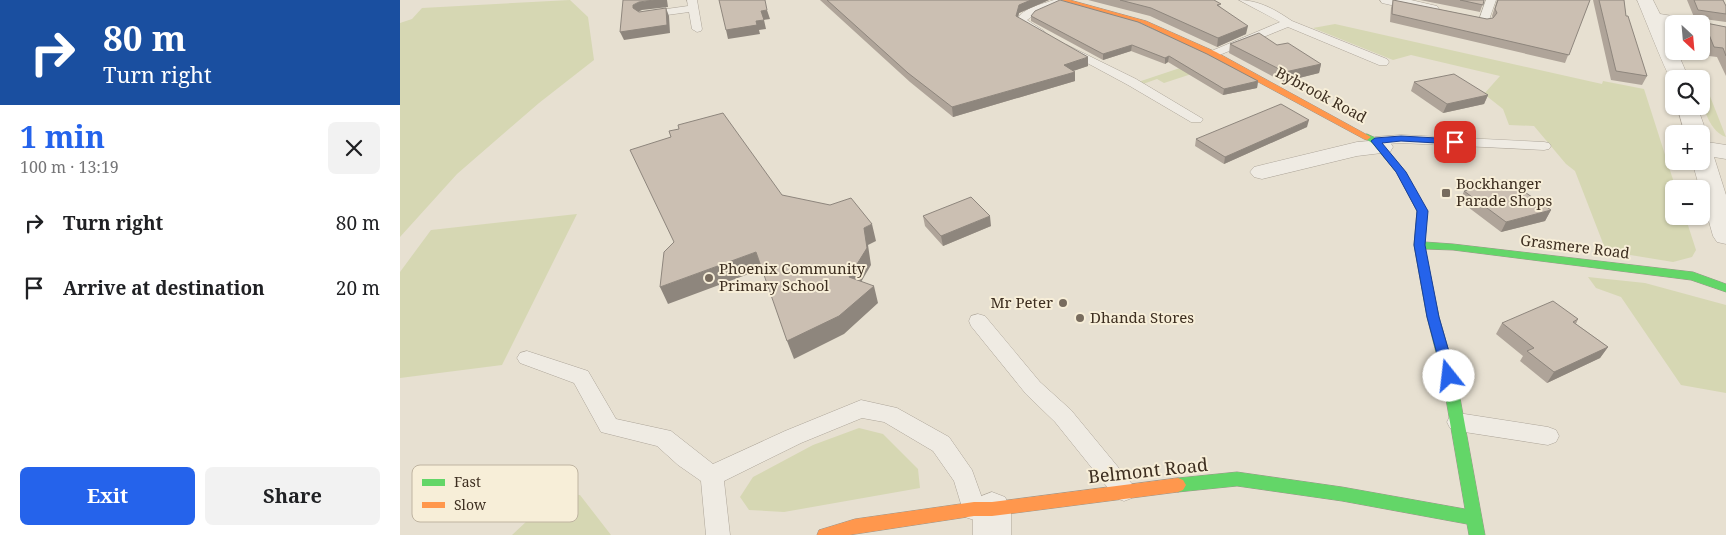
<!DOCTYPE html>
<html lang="en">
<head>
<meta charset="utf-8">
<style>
  body { margin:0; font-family:"Noto Serif",serif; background:#f2f2f2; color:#202124; height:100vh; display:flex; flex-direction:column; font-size:19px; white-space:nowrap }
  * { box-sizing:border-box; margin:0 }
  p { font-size:16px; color:#757577 }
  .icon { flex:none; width:28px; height:28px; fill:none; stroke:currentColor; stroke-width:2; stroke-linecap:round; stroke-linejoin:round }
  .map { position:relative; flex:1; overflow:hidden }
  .side { display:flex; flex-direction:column; background:#fff; width:400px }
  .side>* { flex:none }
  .hud { background:#1a4fa0; color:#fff; overflow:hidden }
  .needle { width:32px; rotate:154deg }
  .tools { position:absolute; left:1265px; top:15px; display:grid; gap:10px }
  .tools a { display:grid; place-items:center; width:45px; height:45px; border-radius:8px; background:#fff; box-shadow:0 1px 4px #0004; font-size:25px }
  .pin { position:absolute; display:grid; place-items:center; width:42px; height:42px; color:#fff; margin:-21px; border-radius:10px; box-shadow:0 2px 8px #0006 }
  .me { position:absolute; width:55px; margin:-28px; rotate:344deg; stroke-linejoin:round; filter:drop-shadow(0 0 4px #0008) }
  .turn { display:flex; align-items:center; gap:18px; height:105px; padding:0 20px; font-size:22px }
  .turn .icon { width:65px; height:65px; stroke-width:2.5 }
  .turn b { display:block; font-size:35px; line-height:42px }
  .round { display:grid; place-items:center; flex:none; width:52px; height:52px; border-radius:8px; background:#f2f2f2 }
  .head { display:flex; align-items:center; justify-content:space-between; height:85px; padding:0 20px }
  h1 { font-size:30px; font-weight:700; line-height:38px; color:#2563eb }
  .button { display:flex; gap:10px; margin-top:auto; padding:10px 20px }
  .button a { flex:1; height:58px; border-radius:8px; background:#2563eb; color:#fff; font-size:20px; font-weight:700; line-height:58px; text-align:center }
  .button a+a { background:#f2f2f2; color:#202124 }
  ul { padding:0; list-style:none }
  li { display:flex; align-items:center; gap:15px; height:65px; padding:0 20px }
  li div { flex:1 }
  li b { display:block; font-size:19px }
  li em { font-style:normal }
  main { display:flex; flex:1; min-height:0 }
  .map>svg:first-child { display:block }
  .green { fill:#d6d7b3 }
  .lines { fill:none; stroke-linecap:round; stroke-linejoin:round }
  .lane-casing { stroke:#ada599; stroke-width:1 }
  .street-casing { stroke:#ada599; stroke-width:1 }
  .fast-casing { stroke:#9c958a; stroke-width:1 }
  .slow-casing { stroke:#9c958a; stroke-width:1 }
  .lane { fill:#efebe3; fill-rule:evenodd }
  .street { fill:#efebe3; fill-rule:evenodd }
  .fast { fill:#63d668; fill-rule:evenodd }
  .slow { fill:#ff974d; fill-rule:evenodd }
  .wall { fill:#afa499 }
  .shaded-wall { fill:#8e867d }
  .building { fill:#cbbfb2; stroke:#8e867d }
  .route { fill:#2563eb; stroke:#184099 }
  .poi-dot { fill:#786c5e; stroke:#f7eed8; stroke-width:2 }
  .labels { text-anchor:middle; stroke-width:4; stroke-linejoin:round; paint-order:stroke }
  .street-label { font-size:15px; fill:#3d2e20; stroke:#f7eed8 }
  .poi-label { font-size:15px; fill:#3d2e20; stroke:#f7eed8; text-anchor:start }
  .near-street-label { font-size:18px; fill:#3d2e20; stroke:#f7eed8 }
  .key { fill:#f7eed8; stroke:#bfb4a1; stroke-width:1 }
  .key-label { font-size:14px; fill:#3d2e20 }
</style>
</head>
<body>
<main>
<section class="side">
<div class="hud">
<div class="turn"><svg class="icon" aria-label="right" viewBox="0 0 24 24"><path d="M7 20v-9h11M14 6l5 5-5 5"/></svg><div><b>80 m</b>Turn right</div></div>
</div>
<div class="head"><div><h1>1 min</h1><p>100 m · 13:19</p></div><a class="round"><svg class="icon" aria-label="close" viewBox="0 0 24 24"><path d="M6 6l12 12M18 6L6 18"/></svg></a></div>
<ul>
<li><svg class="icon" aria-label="right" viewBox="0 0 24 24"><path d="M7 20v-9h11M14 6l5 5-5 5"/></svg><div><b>Turn right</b></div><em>80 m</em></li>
<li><svg class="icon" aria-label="arrive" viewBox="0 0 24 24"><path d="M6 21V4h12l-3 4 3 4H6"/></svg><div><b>Arrive at destination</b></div><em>20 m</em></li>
</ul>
<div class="button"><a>Exit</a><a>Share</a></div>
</section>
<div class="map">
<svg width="1326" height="535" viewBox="0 0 1326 535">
  <rect width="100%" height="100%" fill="#e7e0d1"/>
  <path class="green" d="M170 0 188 17 194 60 139 103 57 174 0 237V23L12 19 22 8Z
    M935 24 1202 84 1203 81 1244 89 1276 189H1274V216H1285L1296 250 1292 257 1273 262 1206 251 1175 171 1166 164 1134 126 1109 125 1103 109 1084 94 1100 76 1011 55 993 60 913 28Z
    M807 59 819 65 764 83 757 79 743 84 738 82Z
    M1301 81H1304L1326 137C1306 130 1301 99 1301 81Z
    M177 214 102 365 0 378V272L31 230Z
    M1188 277 1245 283 1326 305V393L1281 385 1221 297 1196 288Z
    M459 428 483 434 518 469 520 488 384 512 349 510 340 497 353 477 413 445Z
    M161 494 180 495 211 535H112L144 505Z"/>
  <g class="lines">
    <g class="lane-casing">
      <path id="lane" d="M287 0H297L302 29 301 31 297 32 292 29 289 12 245 18 240 15 245 12 288 6Z
        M654 0H668L634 15 627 20 644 31 646 33 644 35H636L617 23C617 9 643 4 654 0Z
        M839 0C859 0 876 10 892 21L987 59 989 62 987 65H979L888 27 817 56H809L807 54 809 52 880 22Z
        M1086 0H1096L1089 20 1084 23 1079 20Z
        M667 45 736 79 803 119 801 122H791L728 85 663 50 661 48Z
        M1001 135 1144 142 1149 143 1151 146 1149 149 1144 150 1001 143 975 145 968 141 975 137Z
        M578 314 585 316 640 382 671 410 732 484 736 491 732 498 724 501 716 498 655 422 626 394 571 326 569 321 571 316Z
        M127 351 188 371 216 419 271 431 313 464 385 431 461 400 497 408 549 437 572 470 586 509 583 517 574 520 565 517 554 481 533 451 484 422 462 418 401 443 324 481 330 535H306L301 481 278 465 257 446 201 432 174 383 120 363 117 358 120 353Z
        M1058 413 1148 427 1156 430 1159 436 1156 442 1148 445 1058 431 1050 428 1047 422 1050 416Z"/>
    </g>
    <g class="street-casing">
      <path id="street" d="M980 0H1011L1037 6 1039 9 1037 12 1031 14 982 3Z
        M1237 0H1253L1260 14 1298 20 1300 24H1274V26L1265 25 1274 43V51H1277L1289 79H1274V84C1268 79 1243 13 1237 0Z
        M1277 106H1297L1307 134 1304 139H1301V134H1285Z
        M982 140 990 142 993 147 990 152 957 156 862 179 854 177 850 172 854 167 862 165 957 142Z
        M1301 141 1326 145V159L1314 157 1326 195V244L1317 242 1313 236 1292 161H1301Z
        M592 492 605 497 611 509V535H573V509L579 497Z"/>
    </g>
    <g class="fast-casing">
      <path id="fast" d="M967 134 978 139 1004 170 1027 211 1025 242 1053 244 1293 272 1326 284V292L1291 280 1053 250 1025 249 1039 317 1056 376 1085 535H1069L1067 524 942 501 837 486 778 492 773 490 770 485 773 480 778 478 837 472 942 487 1065 509 1042 376 1027 317 1014 245 1017 211 997 173 972 143 963 137Z"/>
    </g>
    <g class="slow-casing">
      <path id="slow" d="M660 0H670L746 21 816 52 971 137 967 140 964 139 810 56 742 23Z
        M778 478 783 480 786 485 783 490 778 492 592 516H574L449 535H417L419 530 455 519 574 502H592Z"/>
    </g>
    <use href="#lane" class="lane"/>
    <use href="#street" class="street"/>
    <use href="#fast" class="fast"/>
    <use href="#slow" class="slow"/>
  </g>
  <path class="wall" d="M420 0H649L619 13 618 18 688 66 673 71 675 72V81L553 117 510 82Z
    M688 0H814L846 34 817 47 750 16Z
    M993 0 1087 19 1093 18 1092 16 1097 0H1190L1165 63 990 22 991 8Z
    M1020 0H1084L1080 12Z
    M1193 0H1224L1226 16 1247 76 1242 85 1211 80Z
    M1287 0H1323L1326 6V22L1304 19 1306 23 1326 27V76L1317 57 1309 56 1301 36V24H1298L1302 18 1294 17Z
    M631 16 858 81 857 88 823 95 768 62 765 64 731 51 703 60 631 21Z
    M830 44 877 45 921 64 919 73 883 82 829 53Z
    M1014 82 1088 95 1084 104 1043 113 1011 91Z
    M907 127 824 164 795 146 796 139Z
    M1064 191 1151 210 1145 221 1101 232 1060 201Z
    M523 216 591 226 543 246 525 226Z
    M1178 319 1176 324 1208 347 1200 358 1147 383 1120 361 1123 356 1096 334 1102 323Z"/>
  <path class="shaded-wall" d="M254 0H267L268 7 242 10 236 13 233 8V5L239 2Z
    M631 0H649L619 13 616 25V16L619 5Z
    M266 8 269 16 270 33 224 40 220 32Z
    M367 10 370 19 363 20 361 11Z
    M364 20 366 29 359 30 360 34 328 39 326 30 356 21Z
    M848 26 846 34 817 47 818 38Z
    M732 45 731 51 703 60V54Z
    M769 56 768 62 765 64V58Z
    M688 57V66L664 74V65Z
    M921 64 919 73 883 82 885 72Z
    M675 72V81L553 117 552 107Z
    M858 81 857 88 823 95 824 89Z
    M1088 95 1084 104 1043 113 1047 104Z
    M909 120 907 127 824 164 825 157Z
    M1151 210 1145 221 1101 232 1106 222Z
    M590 216 591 226 543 246 541 236Z
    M472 224 476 241 468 245 471 265 454 294 449 277 464 228Z
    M356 252 362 269 268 304 260 287Z
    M474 286 478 303 444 334 394 359 387 341Z
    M1208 347 1200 358 1147 383 1154 372Z"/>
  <path class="building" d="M223 0H254L239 2 233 5V8L239 12 266 8 267 25 220 32Z
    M319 0H365L367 10 361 11 364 20 356 21 357 25 326 30Z
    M427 0H631L619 5 616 16 688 57 664 65 675 72 552 107 508 73Z
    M660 0 738 22 807 54 858 81 824 89 769 56 765 58 732 45 703 54 631 16 635 11Z
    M720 0H814L821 4 817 5 848 26 818 38 751 8Z
    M993 0 1087 19 1093 18 1097 13 1095 9 1098 0H1190L1169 55 992 14Z
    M1060 0H1084L1083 5Z
    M1199 0H1224L1226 16H1228L1247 76 1216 71Z
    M1294 0H1323L1326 6V14L1298 10Z
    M1302 17H1304L1306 23 1326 27V56L1323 48 1314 47Z
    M859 33 877 45 888 43 921 64 885 72 830 44Z
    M1054 74 1088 95 1047 104 1014 82Z
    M881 104 909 120 825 157 796 139Z
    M323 113 382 195 430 205 451 198 472 224 464 228 467 248 449 277 474 286 439 316 387 341 356 252 260 287 264 252 274 242 230 150 271 137 269 131 279 129 278 125Z
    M1107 180 1151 210 1106 222 1064 191Z
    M571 197 590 216 541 236 523 216Z
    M1153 301 1178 319 1173 322 1208 347 1154 372 1127 351 1134 348 1102 323Z"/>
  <path class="route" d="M1001 136 1055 139 1060 142 1055 144 1001 141 982 143 1006 172 1028 211 1025 245 1039 317 1056 376 1054 380H1045L1043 376 1027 317 1014 245 1017 211 996 172 971 141 975 138Z"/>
  <g class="poi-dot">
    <rect x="1041" y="188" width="10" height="10" rx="2.5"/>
    <circle cx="309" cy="278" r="5"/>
    <circle cx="663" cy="303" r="5"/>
    <circle cx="680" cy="318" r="5"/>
  </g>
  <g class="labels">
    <g class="street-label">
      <text transform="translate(921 95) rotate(28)" y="5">Bybrook Road</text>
      <text transform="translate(1175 247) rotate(7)" y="5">Grasmere Road</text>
    </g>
    <g class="poi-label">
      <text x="1056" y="189">Bockhanger<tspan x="1056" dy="17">Parade Shops</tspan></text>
      <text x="319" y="274">Phoenix Community<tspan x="319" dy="17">Primary School</tspan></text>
      <text x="653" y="308" text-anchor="end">Mr Peter</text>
      <text x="690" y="323">Dhanda Stores</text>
    </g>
    <g class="near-street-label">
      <text transform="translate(748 471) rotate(-6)" y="6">Belmont Road</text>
    </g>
  </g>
  <rect x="12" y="465" width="166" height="57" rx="8" class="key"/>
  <rect x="22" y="479" width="23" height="7" fill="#63d668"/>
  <rect x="22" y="502" width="23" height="6" fill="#ff974d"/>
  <g class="key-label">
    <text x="54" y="487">Fast</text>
    <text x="54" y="510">Slow</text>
  </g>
</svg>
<div class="tools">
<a><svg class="needle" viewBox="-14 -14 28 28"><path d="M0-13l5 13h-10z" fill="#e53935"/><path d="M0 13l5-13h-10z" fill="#757577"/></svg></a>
<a><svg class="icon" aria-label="search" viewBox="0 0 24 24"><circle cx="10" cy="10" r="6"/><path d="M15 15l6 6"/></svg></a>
<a>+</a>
<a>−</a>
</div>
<div class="pin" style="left:1055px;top:142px;background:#d93025"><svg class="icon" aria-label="arrive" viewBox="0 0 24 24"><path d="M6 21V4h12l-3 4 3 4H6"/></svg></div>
<svg class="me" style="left:1049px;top:376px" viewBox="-20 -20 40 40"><circle r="19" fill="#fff"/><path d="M0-13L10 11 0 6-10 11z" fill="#2563eb"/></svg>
</div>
</main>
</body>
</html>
